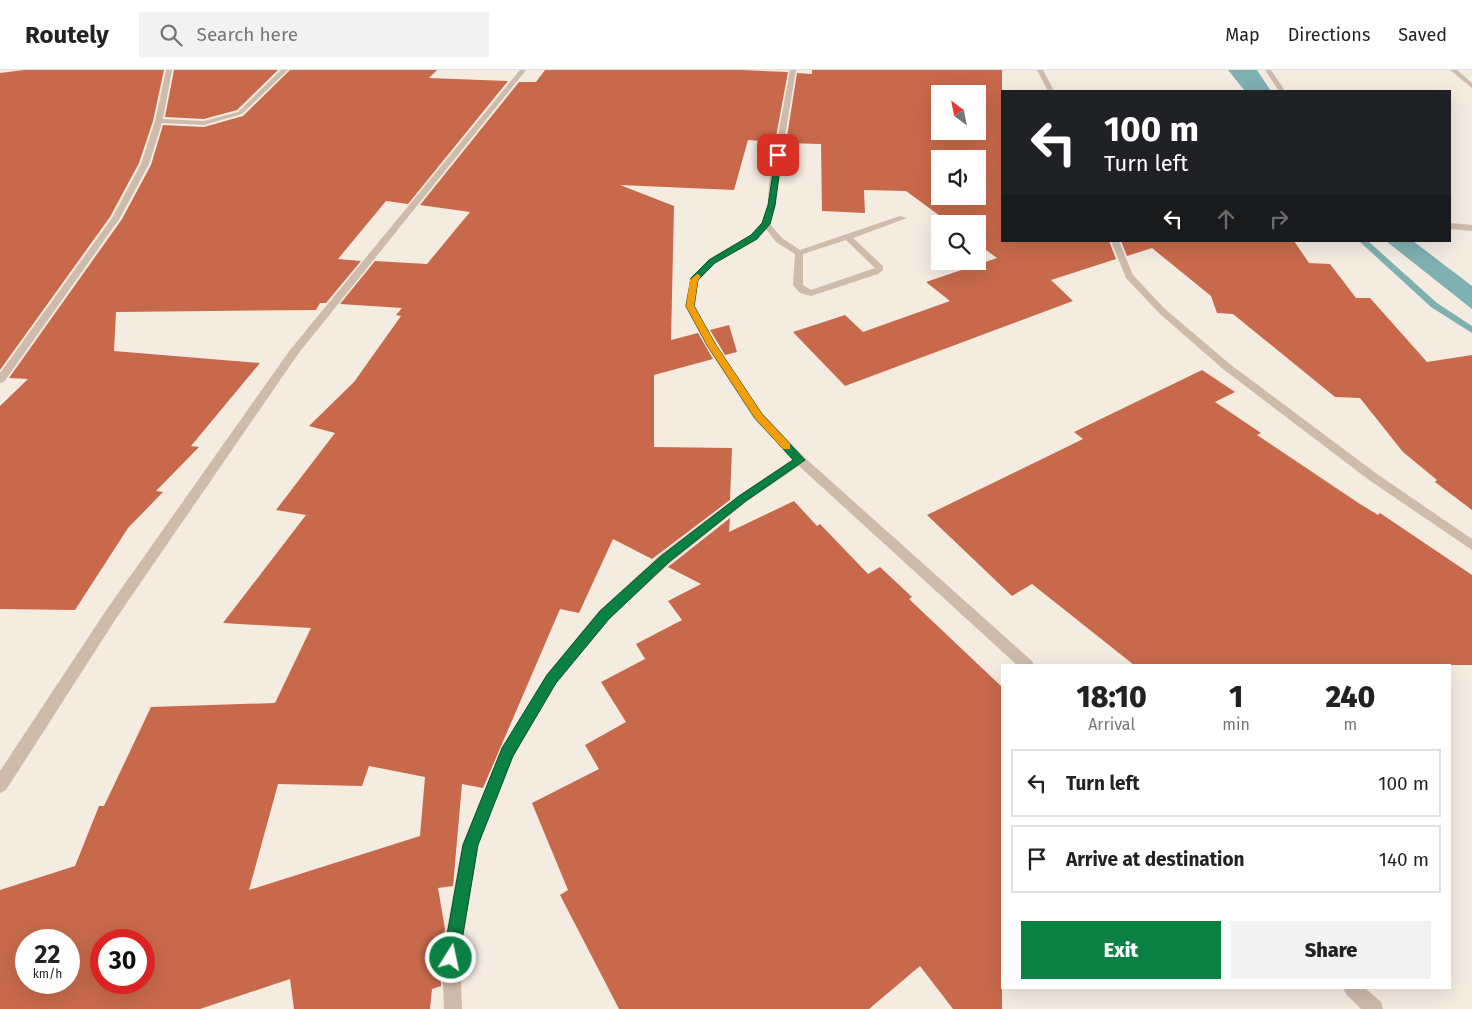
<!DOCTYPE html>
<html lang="en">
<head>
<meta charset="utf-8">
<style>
  body { margin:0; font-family:"Fira Sans",sans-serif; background:#f2f2f2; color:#222; height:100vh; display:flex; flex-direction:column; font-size:19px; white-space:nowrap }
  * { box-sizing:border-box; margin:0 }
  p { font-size:16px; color:#767676 }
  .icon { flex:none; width:28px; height:28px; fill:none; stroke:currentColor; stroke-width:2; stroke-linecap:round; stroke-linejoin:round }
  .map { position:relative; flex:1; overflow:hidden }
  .drawer { position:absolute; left:1001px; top:594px; width:450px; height:325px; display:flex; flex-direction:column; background:#fff; border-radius:0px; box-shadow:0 5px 20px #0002 }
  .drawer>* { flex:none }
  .guide { position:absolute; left:1001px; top:20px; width:450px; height:152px; border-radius:0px; box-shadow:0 5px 20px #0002; background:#202124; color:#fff; overflow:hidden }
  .needle { width:32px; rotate:328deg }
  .fabs { position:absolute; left:931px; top:15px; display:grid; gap:10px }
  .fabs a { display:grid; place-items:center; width:55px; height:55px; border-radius:0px; background:#fff; box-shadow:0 5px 20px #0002; font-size:25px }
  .speed { position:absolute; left:15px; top:859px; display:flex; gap:10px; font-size:25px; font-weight:700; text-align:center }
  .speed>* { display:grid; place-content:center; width:65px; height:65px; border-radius:50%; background:#fff; box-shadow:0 5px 20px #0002; line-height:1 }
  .speed small { font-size:12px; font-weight:400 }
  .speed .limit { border:8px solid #d22; background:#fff; color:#111 }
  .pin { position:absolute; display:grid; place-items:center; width:42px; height:42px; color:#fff; margin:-21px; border-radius:10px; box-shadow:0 2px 8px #0006 }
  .me { position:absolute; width:55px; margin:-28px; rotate:10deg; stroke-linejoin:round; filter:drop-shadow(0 0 4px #0008) }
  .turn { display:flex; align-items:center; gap:18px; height:105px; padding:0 20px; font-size:22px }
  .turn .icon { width:65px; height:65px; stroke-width:2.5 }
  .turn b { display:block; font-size:35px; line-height:42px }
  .lanes { display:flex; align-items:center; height:48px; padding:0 20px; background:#0003; justify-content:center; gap:25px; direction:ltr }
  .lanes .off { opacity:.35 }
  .eta { display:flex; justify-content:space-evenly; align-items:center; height:85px; text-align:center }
  .eta b { font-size:30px; font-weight:800; line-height:35px }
  .cta { display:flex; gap:10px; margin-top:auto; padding:10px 20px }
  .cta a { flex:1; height:58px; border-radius:0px; background:#0b8043; color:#fff; font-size:20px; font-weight:800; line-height:58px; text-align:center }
  .cta a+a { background:#f2f2f2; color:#222 }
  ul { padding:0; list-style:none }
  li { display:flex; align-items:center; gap:15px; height:68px; margin:0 10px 8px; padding:0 10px; border:2px solid #e0e0e0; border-radius:0px }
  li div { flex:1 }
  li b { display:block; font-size:19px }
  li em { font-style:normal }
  header { display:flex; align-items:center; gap:30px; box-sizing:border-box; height:70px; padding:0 25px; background:#fff; border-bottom:1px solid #e0e0e0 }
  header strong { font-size:24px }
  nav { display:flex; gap:28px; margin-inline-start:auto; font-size:18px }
  .search { width:350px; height:45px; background:#f2f2f2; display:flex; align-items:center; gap:12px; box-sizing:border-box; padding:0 18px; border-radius:0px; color:#767676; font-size:19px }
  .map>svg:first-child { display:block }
  .water { fill:#7fb0b2 }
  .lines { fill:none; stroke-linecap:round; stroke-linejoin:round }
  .stream { fill:#7fb0b2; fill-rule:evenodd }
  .building { fill:#c8694b; fill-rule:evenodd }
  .street { fill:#cdbbac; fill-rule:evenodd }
  .route { fill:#0b8043; stroke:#07532c }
  .slow { fill:#f59e0b }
</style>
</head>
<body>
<header>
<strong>Routely</strong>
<div class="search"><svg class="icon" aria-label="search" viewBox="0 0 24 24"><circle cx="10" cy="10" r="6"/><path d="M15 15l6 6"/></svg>Search here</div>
<nav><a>Map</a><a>Directions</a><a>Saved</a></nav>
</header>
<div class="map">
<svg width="1472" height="939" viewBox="0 0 1472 939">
  <rect width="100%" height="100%" fill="#f4ebe1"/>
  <path class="water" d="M1228 0H1257L1271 21H1245Z
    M1386 171H1413L1472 216V239Z"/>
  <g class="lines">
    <path class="stream" d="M1359 171H1368L1437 233 1472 256V263L1431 237Z"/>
  </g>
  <path class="building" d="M24 0H164L153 51 139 93 110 147 0 300V3Z
    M174 0H278L237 40 204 49 165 47Z
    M290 0H437L429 8 508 11 408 134 386 131 338 189 361 191 326 233H320L316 240 116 242 114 281 260 293 191 376 199 377 156 421 163 422 128 458 75 540 0 539V336L28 309 9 308 122 149 151 95 163 55 204 57 243 46Z
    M545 0H741L788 2 775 72 748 70 734 120 620 115 674 136 671 270 698 263 713 289 654 305V377L732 378 730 430 652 489 613 469 579 543 560 539 483 718 462 714 453 816 438 818 445 859 440 887 441 916 432 919 430 939H294L290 909 200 939H0V820L75 796 99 736H104L151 637 275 633 311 558 223 553 306 445 276 440 335 363 309 356 354 312 401 246 396 245 402 238 340 234 375 191 427 194 470 142 420 135 519 12H536ZM369 696 425 707 420 766 249 820 278 714 362 716ZM26 870H69V912H26ZM101 870H144V912H101Z
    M812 0H1002V171H1109L1116 189 1051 210 1073 231 845 316 793 262 845 245 863 262 950 231 926 212 997 188 978 174V154H951L906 121 864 120 865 143 822 141 821 74 786 73 797 3 812 4ZM940 24H978V61H940ZM940 89H978V126H940Z
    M1121 171H1294L1309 193 1330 194 1356 228H1370L1427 292 1472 285V440L1435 412 1437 410 1403 382 1360 328 1335 327 1233 244 1217 243 1211 226 1152 178 1127 186Z
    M729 255 737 282 725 285 710 260Z
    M1202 300 1235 322 1215 332 1261 363 1257 365 1360 434 1378 445 1380 443 1472 505V595H1134L1032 514 1012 526 927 445 1083 369 1074 362Z
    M794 431 817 456 820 454 868 504 880 497 912 527 909 529 1002 617V939H953L920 896 869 939H619L560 825 568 820 532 733 599 699 585 675 626 652 601 612 645 589 636 574 682 550 668 531 701 514 668 497 730 448 729 462Z"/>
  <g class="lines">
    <path class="street" d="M166 0H172L163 49 204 51 238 42 281 0H288L242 44 204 55 162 53 149 94 120 148 4 312 0 313V303L112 148 141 94 155 51Z
      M520 0H526L298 284 117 547 6 720 0 723V701L107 539 290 280Z
      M790 0H796L777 114 776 135 770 154 782 168 800 180 900 146 907 148 853 168 883 196V200L878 204 811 226 800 223 793 215 795 184 776 172 766 159 757 169 715 193 698 211 695 236 716 275 762 343 804 387 1032 591 1034 595H1017L799 396 746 432 670 493 609 549 556 613 513 687 478 775 460 887 462 939H444L442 887 462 775 502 678 546 605 599 541 660 485 738 426 793 389 754 349 706 275 685 236 691 208 709 189 751 165 762 153 768 135 769 114ZM846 170 875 198 811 220 803 215V184Z
      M1037 0H1043L1054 21H1048Z
      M1265 0H1271L1285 21H1279Z
      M1450 0H1457L1472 13V18Z
      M1450 153 1472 155V161L1450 159Z
      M1111 171H1119L1133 205 1165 239 1231 295 1377 404 1472 469V480L1369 410 1223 299 1159 243 1126 208Z
      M1343 918H1365L1381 932 1383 939H1361L1346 924Z"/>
  </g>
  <path class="route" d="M776 84 782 85 775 135 770 154 757 169 715 193 698 210 694 236 716 275 762 344 805 390 746 431 669 492 609 549 556 613 513 686 478 775 459 888 457 893 451 896 445 893 443 888 463 775 502 678 547 605 600 541 661 486 739 426 793 390 755 348 707 275 686 236 691 208 709 190 751 165 762 153 768 135Z"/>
  <path class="slow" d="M697 204 701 206 698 210 694 236 716 275 762 344 790 374V379H783L755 348 707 275 686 236 690 210Z"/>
</svg>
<div class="fabs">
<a><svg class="needle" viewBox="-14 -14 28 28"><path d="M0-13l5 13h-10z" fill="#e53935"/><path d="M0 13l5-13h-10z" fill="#767676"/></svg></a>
<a><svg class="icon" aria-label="sound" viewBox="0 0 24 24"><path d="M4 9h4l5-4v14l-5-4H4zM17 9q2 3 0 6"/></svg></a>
<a><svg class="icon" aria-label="search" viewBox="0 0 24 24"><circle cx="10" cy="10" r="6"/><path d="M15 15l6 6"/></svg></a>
</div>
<div class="speed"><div>22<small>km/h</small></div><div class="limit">30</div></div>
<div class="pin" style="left:778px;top:85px;background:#d93025"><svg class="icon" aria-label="arrive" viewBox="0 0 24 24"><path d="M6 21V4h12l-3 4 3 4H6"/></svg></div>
<svg class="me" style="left:451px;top:888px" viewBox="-20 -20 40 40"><circle r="17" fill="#0b8043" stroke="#fff" stroke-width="3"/><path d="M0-11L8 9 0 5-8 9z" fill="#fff"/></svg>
<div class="guide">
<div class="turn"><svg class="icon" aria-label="left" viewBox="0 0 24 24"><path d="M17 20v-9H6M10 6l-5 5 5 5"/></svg><div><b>100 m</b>Turn left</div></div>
<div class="lanes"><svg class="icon" aria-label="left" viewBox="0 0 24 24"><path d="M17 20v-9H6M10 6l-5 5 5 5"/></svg><svg class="icon off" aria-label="ahead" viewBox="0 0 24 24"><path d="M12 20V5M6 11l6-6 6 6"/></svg><svg class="icon off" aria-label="right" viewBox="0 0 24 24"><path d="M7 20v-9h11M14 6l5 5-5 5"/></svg></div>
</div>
<section class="drawer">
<div class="eta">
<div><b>18:10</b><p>Arrival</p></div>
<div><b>1</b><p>min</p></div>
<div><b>240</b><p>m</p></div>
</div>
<ul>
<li><svg class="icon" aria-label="left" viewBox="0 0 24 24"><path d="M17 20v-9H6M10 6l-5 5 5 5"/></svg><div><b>Turn left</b></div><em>100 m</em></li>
<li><svg class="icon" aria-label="arrive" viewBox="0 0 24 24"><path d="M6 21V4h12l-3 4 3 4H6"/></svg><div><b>Arrive at destination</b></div><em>140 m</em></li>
</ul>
<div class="cta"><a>Exit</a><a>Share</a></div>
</section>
</div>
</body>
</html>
